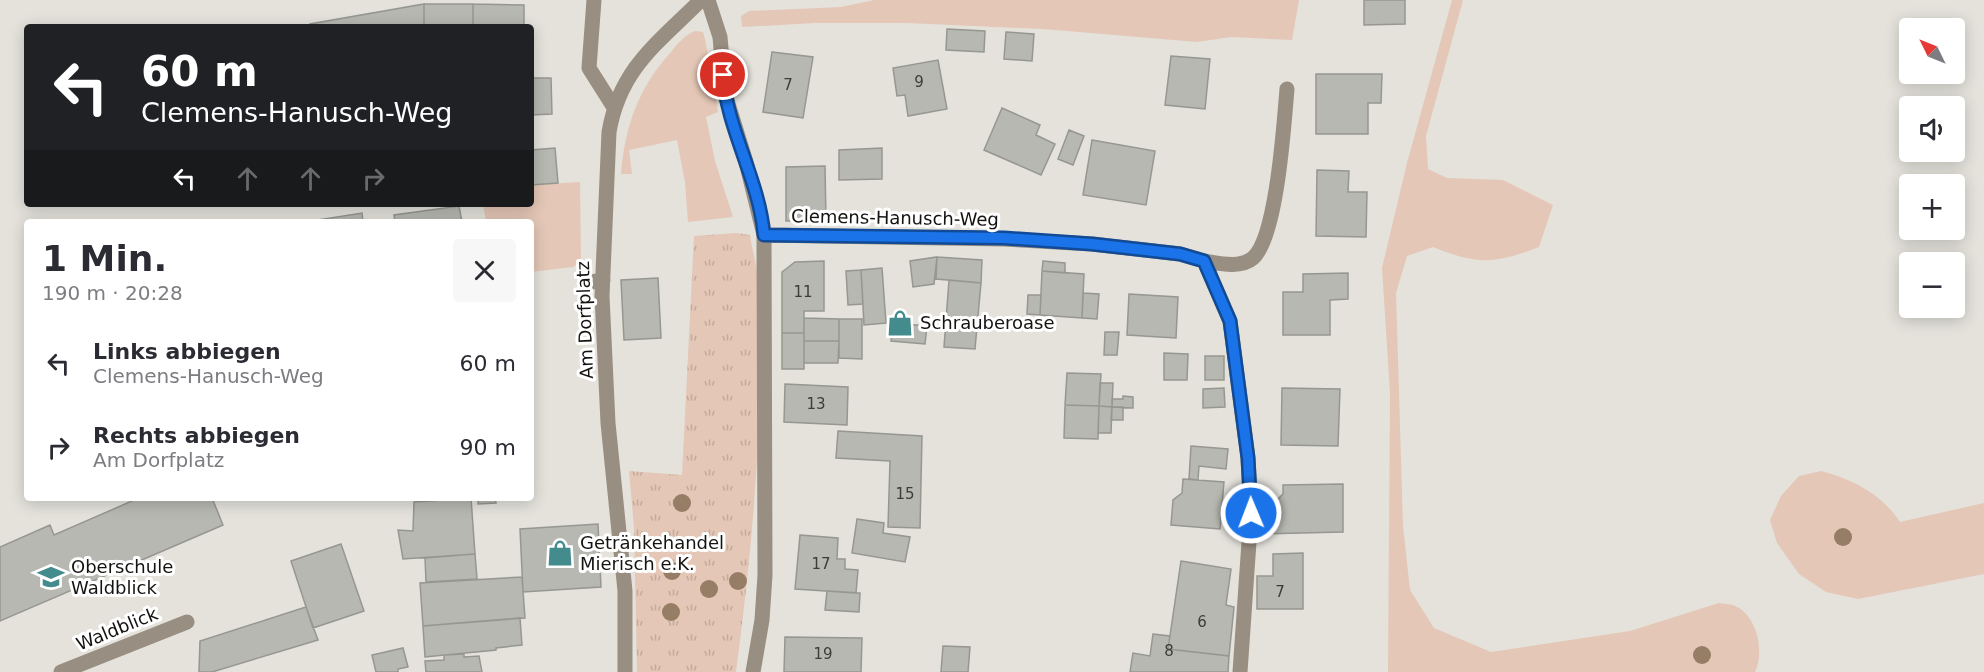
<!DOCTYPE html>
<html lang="de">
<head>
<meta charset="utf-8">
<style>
  body { margin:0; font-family:"DejaVu Sans",sans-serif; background:#f7f7f7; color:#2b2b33; height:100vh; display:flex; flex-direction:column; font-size:22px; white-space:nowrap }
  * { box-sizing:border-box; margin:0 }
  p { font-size:20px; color:#7c7c81 }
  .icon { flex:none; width:33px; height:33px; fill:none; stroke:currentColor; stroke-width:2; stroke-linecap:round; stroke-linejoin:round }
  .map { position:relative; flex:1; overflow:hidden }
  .drawer { position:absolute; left:24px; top:219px; width:510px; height:282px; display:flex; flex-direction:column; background:#fff; border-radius:6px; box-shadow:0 3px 15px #0003 }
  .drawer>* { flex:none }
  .banner { position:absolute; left:24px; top:24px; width:510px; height:183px; border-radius:6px; box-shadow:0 3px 15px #0003; background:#202124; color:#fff; overflow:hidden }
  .needle { width:39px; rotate:313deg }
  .tools { position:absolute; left:1899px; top:18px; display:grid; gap:12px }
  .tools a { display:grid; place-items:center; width:66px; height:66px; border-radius:6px; background:#fff; box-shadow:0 3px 15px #0003; font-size:30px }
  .pin { position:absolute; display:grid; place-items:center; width:51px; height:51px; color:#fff; margin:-26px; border:3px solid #fff; border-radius:50%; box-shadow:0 2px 6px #0007 }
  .me { position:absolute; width:66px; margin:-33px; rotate:359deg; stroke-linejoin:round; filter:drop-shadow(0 0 4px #0008) }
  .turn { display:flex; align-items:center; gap:21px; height:126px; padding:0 18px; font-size:27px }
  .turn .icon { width:78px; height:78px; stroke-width:2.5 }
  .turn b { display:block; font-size:42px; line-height:51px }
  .lanes { display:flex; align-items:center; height:57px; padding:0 18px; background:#0003; justify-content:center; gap:30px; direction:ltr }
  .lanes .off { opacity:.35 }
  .round { display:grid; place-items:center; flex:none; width:63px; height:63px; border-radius:6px; background:#f7f7f7 }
  .head { display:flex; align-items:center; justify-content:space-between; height:102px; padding:0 18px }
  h1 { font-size:36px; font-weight:700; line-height:45px }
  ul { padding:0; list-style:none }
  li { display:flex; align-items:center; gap:18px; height:84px; padding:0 18px }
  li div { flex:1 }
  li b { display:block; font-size:22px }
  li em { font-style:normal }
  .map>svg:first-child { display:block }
  .grass { fill:#e4c7b6 }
  .park { fill:url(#park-tufts) }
  .building { fill:#b6b8b1; stroke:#969790; stroke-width:1.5 }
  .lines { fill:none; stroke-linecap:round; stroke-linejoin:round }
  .minor { stroke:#988e81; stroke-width:15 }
  .tree { fill:#967d66 }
  .route-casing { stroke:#114b97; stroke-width:15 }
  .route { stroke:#1a73e8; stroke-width:10 }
  .labels { text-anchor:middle; stroke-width:6; stroke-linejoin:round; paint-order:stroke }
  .number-label { font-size:15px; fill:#3c3c39 }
  .street-label { font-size:18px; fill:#141311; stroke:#fff }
  .poi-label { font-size:18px; fill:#141311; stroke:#fff; text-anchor:start }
</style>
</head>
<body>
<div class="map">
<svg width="1984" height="672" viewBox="0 0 1984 672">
  <defs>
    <pattern id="park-tufts" width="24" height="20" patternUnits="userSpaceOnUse" patternTransform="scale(1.5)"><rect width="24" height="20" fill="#e4c7b6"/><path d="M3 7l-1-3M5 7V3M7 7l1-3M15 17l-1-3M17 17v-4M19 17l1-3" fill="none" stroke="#c3aa9b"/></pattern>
  </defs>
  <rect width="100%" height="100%" fill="#e4e2db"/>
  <path class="grass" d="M874 0H1299L1292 40 1231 37 1197 42 1043 29 907 23H815L742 27 741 16 749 11 841 7Z
    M1452 0H1463L1426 136 1428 169 1447 178 1503 180 1553 205 1539 247C1494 264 1478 265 1433 247L1407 256 1396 293 1403 526 1410 590 1434 628 1491 652 1630 631 1719 603C1723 604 1729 604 1733 605 1757 614 1765 651 1755 672H1388L1390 392 1382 268 1407 163Z
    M695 31 703 32 705 39 718 112 706 117 715 161 733 217 688 222 685 182 677 140 629 150 632 174H621C625 127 638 88 671 52 678 43 685 35 695 31Z
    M580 182 581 261 573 267 531 272V222H486L483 204H531V185Z
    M1821 471C1852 479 1882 494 1900 522L1984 503V574L1858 599 1826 592 1799 574 1777 543 1770 520 1781 496 1799 476Z"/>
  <path class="park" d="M736 233 750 235C752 250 757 265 758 280 765 411 753 543 736 672H637L634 527 629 471 682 475 694 236Z"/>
  <path class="building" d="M1364 0H1405V24L1364 25Z
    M424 4H473V27H424Z
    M424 4V27H310V24Z
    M473 4 524 5V27H473Z
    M947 29 985 31 984 52 946 50Z
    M1006 32 1034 34 1032 61 1004 59Z
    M772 52 813 57 803 118 763 112Z
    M1171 56 1210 59 1205 109 1165 105Z
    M938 60 947 109 908 116 905 95 897 96 893 68Z
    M1316 74H1382L1381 103H1368V134H1316Z
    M531 78H551L552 114 531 115Z
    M1002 108 1040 125 1036 135 1055 144 1041 175 984 150Z
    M1069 130 1084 136 1073 165 1058 159Z
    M1092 140 1155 151 1146 205 1083 195Z
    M555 148 558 183 531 185V150Z
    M882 148V179L839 180V150Z
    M825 166 826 220 786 221V167Z
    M1317 170 1349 171 1348 192H1367L1366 237 1316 236Z
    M459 206 462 222H395L394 215Z
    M362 213 363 222H305Z
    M937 257 934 284 913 287 910 261Z
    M937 257 982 260 981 283 936 279Z
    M824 261V311H804V333H782V272L795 262Z
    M1043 261 1065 263V273L1042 271Z
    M882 268 886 323 864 325 861 270Z
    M861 270 863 304 848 305 846 271Z
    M1042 271 1084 274 1082 318 1040 315Z
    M1348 273V299L1330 300V335H1283V292H1303V274Z
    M658 278 661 338 624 340 621 280Z
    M949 280 981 283 975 349 944 347Z
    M1083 293 1099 294 1097 319 1082 318Z
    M1129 294 1178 297 1176 338 1127 335Z
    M1028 295H1041L1040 315 1027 314Z
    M804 318 839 319V341H804Z
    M839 319H862V359L839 358Z
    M893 323 927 326 925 344 891 341Z
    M1105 332H1119L1117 355H1104Z
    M782 333H804V369H782Z
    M804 341H839L838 363H804Z
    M1164 353 1188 354 1187 380H1164Z
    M1205 356H1224V380H1205Z
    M1067 373 1101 374 1099 406 1065 405Z
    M1100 383H1113L1112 407 1099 406Z
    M785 384 848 387 847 425 784 422Z
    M1224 388 1225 407 1203 408V389Z
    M1282 388 1340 389 1338 446 1281 445Z
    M1123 396 1133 397V408L1112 407V399H1123Z
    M1065 405 1099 406 1098 439 1064 438Z
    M1099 406 1112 407 1111 433H1098Z
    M1112 407H1123V420H1111Z
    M838 431 922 436 920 528 888 527 890 461 836 458Z
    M1191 446 1228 449 1226 469 1199 466 1198 480 1189 479Z
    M1183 479 1224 482 1220 529 1171 525 1173 500 1182 493Z
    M1343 484V532L1263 534 1262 501H1276L1283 494V485Z
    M130 498H212L223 525 0 621V547L50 525 54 535 132 501Z
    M471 498 475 554 403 559 398 530 413 531 414 502Z
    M478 498H495L496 503 478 504Z
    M1222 503H1230L1229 516H1221Z
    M857 519 884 523 883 533 910 537 905 562 852 553Z
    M598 524 601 587 523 592 520 529Z
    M800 535 838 538 837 559H845V569L858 570 856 593 795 589Z
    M341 544 364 611 313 628 291 561Z
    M1303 553V609H1257V576H1273V554Z
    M475 554 477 579 426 582 425 558Z
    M1181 561 1231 569 1226 605 1234 607 1229 656 1168 649Z
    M522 577 525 618 423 626 420 583Z
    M827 591 860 593 859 612 825 610Z
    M306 607 318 640 212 672H199L200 641Z
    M520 618 522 645 496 648V650L425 657 423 626Z
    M1153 634 1170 636 1168 649 1229 656 1228 672H1130L1133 653 1150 656Z
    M785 637 862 638 861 672H784Z
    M943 646 970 647 968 672H941Z
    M403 648 408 667 398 669V672H376L372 655Z
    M464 654V657L479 656 482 672H426L425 661 444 660V655Z"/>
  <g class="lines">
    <path class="minor" d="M594 0 589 68 613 106
      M708 0 720 37 725 94 746 162 764 235 765 575 762 620 753 672
      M764 235 1004 239 1092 244 1180 254 1204 261 1230 321 1248 458 1251 513 1240 672
      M1204 261C1218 263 1240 269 1253 258 1277 237 1284 123 1287 89
      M585 283 603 280
      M61 672 187 622
      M625 672V591L608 423 602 296 609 132C620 68 658 43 701 0"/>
  </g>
  <g class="tree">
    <circle cx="682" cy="503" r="9"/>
    <circle cx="1843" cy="537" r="9"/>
    <circle cx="672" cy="571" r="9"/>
    <circle cx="738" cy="581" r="9"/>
    <circle cx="709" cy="589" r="9"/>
    <circle cx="671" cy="612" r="9"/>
    <circle cx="1702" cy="655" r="9"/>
  </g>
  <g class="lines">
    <g class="route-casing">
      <path id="route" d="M723 75C727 130 759 179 764 235L1004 238 1092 244 1180 254 1204 261 1230 321 1248 458 1251 513"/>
    </g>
    <use href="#route" class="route"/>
  </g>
  <defs>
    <g id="shop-bare" transform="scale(2.07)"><path d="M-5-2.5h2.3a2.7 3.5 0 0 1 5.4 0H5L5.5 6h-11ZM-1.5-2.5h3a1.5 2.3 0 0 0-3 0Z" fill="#438b8d" stroke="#fff" stroke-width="2.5" paint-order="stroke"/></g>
    <g id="school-bare" transform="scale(2.07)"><path d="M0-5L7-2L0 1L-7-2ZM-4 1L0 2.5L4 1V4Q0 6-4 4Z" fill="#438b8d" stroke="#fff" stroke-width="2.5" paint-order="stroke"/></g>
  </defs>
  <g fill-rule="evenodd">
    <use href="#shop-bare" x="900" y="323"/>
    <use href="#shop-bare" x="560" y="553"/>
    <use href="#school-bare" x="51" y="577"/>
  </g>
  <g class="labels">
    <g class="number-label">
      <text x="919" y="87">9</text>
      <text x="788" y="90">7</text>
      <text x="803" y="297">11</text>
      <text x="816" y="409">13</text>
      <text x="905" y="499">15</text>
      <text x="821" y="569">17</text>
      <text x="1280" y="597">7</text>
      <text x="1202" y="627">6</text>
      <text x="1169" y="656">8</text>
      <text x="823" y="659">19</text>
    </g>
    <g class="street-label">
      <text transform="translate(895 218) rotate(1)" y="6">Clemens-Hanusch-Weg</text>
      <text transform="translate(585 320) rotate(-92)" y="6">Am Dorfplatz</text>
      <text transform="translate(117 629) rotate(-22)" y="6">Waldblick</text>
    </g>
    <g class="poi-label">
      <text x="920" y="329">Schrauberoase</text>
      <text x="580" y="549">Getränkehandel<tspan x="580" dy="21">Mierisch e.K.</tspan></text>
      <text x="71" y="573">Oberschule<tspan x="71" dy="21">Waldblick</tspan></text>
    </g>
  </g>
</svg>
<div class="tools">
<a><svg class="needle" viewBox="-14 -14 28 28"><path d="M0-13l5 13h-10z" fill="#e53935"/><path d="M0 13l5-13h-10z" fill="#7c7c81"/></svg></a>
<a><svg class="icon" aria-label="sound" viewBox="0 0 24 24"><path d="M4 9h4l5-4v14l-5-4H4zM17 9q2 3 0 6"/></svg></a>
<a>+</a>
<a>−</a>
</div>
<div class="pin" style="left:723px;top:75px;background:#d93025"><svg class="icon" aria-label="arrive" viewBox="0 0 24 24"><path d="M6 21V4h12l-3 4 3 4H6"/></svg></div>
<svg class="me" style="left:1251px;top:513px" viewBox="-20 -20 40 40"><circle r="17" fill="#1a73e8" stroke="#fff" stroke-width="3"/><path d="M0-11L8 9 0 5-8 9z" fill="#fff"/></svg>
<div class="banner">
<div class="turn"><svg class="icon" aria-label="left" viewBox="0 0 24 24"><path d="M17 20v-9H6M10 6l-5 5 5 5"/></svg><div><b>60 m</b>Clemens-Hanusch-Weg</div></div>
<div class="lanes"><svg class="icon" aria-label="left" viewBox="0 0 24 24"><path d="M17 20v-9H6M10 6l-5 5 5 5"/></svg><svg class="icon off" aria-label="ahead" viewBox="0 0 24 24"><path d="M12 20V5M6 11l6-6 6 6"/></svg><svg class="icon off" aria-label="ahead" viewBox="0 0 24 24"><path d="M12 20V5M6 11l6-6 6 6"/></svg><svg class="icon off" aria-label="right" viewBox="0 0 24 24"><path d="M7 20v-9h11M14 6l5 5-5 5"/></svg></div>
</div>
<section class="drawer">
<div class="head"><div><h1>1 Min.</h1><p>190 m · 20:28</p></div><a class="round"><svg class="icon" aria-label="close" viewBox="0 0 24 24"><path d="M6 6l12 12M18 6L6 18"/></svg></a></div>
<ul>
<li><svg class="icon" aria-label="left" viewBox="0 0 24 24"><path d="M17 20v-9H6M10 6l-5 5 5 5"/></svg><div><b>Links abbiegen</b><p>Clemens-Hanusch-Weg</p></div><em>60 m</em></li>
<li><svg class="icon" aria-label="right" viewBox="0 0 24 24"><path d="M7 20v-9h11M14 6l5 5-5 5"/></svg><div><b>Rechts abbiegen</b><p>Am Dorfplatz</p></div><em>90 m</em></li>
</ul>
</section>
</div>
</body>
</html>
